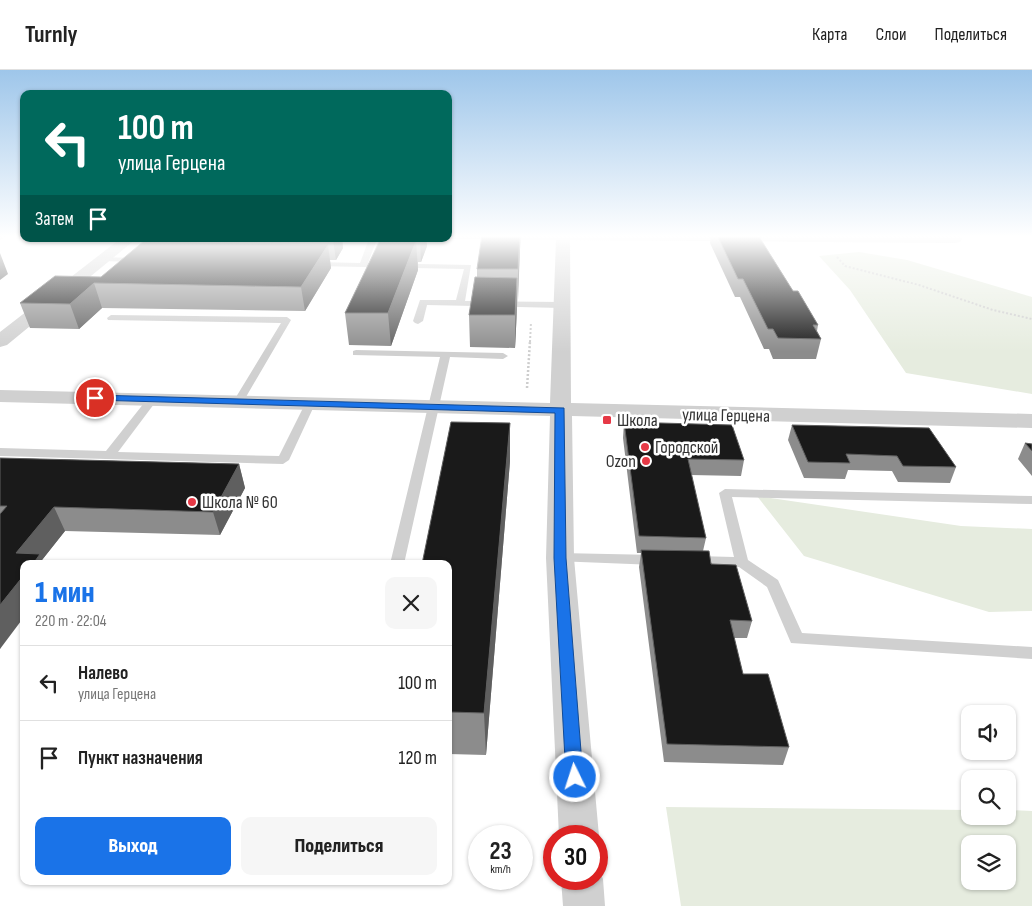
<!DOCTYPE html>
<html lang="ru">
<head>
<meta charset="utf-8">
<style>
  body { margin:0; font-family:"Sofia Sans Condensed",sans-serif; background:#f6f6f6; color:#222; height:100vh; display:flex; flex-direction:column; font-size:19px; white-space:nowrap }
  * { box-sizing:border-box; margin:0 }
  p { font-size:16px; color:#767676 }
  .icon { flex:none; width:28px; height:28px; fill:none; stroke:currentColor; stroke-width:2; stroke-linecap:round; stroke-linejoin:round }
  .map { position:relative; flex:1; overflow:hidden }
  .details { position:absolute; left:20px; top:490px; width:432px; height:325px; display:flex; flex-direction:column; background:#fff; border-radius:10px; box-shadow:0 1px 4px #0004 }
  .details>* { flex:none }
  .hud { position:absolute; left:20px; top:20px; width:432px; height:152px; border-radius:10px; box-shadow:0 1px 4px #0004; background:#00695c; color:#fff; overflow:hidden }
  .tools { position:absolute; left:961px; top:635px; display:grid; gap:10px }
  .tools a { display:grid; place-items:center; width:55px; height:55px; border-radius:10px; background:#fff; box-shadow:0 1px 4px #0004; font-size:25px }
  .speed { position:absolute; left:468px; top:755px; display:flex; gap:10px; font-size:25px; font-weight:700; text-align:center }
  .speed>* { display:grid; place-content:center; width:65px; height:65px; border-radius:50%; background:#fff; box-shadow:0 1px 4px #0004; line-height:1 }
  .speed small { font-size:12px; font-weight:400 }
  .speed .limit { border:8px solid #d22; background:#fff; color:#111 }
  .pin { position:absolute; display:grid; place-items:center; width:42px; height:42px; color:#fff; margin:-21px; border:2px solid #fff; border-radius:50%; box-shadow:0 1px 5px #0007 }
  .me { position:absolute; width:55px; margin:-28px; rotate:356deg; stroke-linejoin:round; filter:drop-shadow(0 0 4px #0008) }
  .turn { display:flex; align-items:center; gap:18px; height:105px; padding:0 15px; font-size:22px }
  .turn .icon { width:65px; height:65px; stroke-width:2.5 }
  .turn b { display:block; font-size:35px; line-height:42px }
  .then { display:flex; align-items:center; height:48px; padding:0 15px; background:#0003; gap:10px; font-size:19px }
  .round { display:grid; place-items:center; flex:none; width:52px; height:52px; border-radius:10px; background:#f6f6f6 }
  .head { display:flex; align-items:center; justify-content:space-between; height:85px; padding:0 15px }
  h1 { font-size:30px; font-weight:800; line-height:38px; color:#1a73e8 }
  .primary-button { display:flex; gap:10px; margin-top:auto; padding:10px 15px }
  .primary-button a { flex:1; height:58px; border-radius:10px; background:#1a73e8; color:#fff; font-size:20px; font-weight:800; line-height:58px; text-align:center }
  .primary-button a+a { background:#f6f6f6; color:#222 }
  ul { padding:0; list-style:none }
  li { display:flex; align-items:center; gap:15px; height:75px; padding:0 15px; border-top:1px solid #e0e0e0 }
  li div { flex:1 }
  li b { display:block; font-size:19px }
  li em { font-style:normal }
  header { display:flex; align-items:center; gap:30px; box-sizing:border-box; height:70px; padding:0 25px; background:#fff; border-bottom:1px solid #e0e0e0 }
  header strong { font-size:24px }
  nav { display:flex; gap:28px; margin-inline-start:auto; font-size:18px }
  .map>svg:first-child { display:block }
  .green { fill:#e6ecdf; fill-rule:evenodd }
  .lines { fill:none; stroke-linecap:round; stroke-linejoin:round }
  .path-far1 { stroke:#cdcdcd; stroke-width:2; stroke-dasharray:2 2; stroke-linecap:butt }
  .path { stroke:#cdcdcd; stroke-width:2.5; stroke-dasharray:2 2; stroke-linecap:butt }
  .lane { fill:#d0d0d0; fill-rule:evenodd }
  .street { fill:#d0d0d0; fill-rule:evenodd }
  .wall { fill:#8c8c8c }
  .shaded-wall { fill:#5f5f5f }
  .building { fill:#1a1a1a; stroke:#5f5f5f }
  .route { fill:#1a73e8; stroke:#114b97 }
  .poi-dot { fill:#e63946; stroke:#fff; stroke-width:2 }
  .labels { text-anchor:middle; stroke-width:5; stroke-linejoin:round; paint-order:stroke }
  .street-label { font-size:18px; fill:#333; stroke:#fff }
  .poi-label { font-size:18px; fill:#333; stroke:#fff; text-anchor:start }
</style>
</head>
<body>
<header>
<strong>Turnly</strong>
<nav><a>Карта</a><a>Слои</a><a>Поделиться</a></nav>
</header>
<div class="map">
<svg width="1032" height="836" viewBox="0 0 1032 836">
  <rect width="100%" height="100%" fill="#fff"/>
  <path class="green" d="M859 182 907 190 1032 227V324L906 303 850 220 819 186Z
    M757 426 961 456 1032 459V541L989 542 804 486Z
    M666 737 970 740V746H1008V740L1032 741V836H681ZM970 774H1008V811H970Z"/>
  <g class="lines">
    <path class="path-far1" d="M837 187 845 196 919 215 993 240 1032 249
      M530 272 531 252"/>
    <path class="path" d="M527 318 530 271"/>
    <path class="lane" d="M0 165H10L0 170Z
      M369 169H377L368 193 471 195 465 231 561 232 565 235 561 238 427 235 423 251 418 254 415 253 413 251 420 230H456L464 199 315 196 311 194 315 192 360 193Z
      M98 187 138 188 142 190 138 192 101 191 97 189Z
      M111 245 287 247 291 250 243 332 238 335 233 332 281 253 108 250 107 248Z
      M356 280 503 283 508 286 503 289 450 287 404 494H390L440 287 353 285V281Z
      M152 327 157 330 118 382 279 386 306 332H314L315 334 289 390 283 394 0 386V378L106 381 148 328Z
      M725 419 1032 426V434L732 427 748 490 778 510 802 563 1032 577V589L791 573 767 517 739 497 696 496 691 494 689 491 691 488 696 486 734 487 719 423Z
      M560 483 656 485 661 487 663 490 661 493 656 495 555 491 553 488 555 485Z"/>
    <path class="street" d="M449 165 960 166 962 169 960 172 955 173 570 170 571 333 1032 344V358L572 346 574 488 599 766 596 772V766H559L546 488 550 346 0 332V320L550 333 556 170 449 169H447H449Z
      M120 169H136L7 275 0 277V262Z
      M596 794 603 809 605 836H563L561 809H596Z"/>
  </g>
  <path class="wall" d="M711 165H758L793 221 818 255 817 261 821 269 816 289H773L769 279H764L740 227H735L710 173Z
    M154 169H342L343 178 336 190H330L331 198 305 241 102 238 79 259 30 258 20 233 101 207 155 171Z
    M385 169H426L427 176 421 192H418V200L391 276 349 275 345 243 385 170Z
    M520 179 515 278 470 277 469 245 477 207V199Z
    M624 352 744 390 741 406 691 405 706 468 703 481 752 551 747 568H734L743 604 789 677 783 695 664 692 639 497 641 483H637L623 368Z
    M510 353V391L486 685 449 684V494Z
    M792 355 956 397 950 413 898 412 892 401 848 400 845 409 804 408 788 370Z
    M1025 373 1032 374V406L1018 389Z
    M0 388 239 394 245 418 220 465 65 461 42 490 44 494H24L0 579Z"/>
  <path class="shaded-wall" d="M520 165H521L520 179 518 230V199Z
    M333 169H342L343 178 336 190Z
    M420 169H426L427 176 421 192Z
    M416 171 418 200 391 276 388 243Z
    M328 175 331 198 305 241 301 217Z
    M0 183 8 204 0 210Z
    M517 208V239L515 278V245Z
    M94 213 102 238 79 259 70 234Z
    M510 353V391L486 685 484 643Z
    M239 394 245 418 220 465 213 442Z
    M54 437 65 461 42 490 44 494H24L16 483Z
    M24 505V547L0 579V535Z"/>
  <path class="building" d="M482 165H520L518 199H477Z
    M717 165H758L793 221H798L818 255H813L821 269 778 268 773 259H768L743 209H738Z
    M380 170 416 171 388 243H345Z
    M144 171 328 175 301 217 94 213 70 234 20 233 55 206 101 207Z
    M475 207 517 208 515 245H469Z
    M451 352 510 353 484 643 449 642V494H422Z
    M624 352 732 355 744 390 688 389 706 468 639 466Z
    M792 355 929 358 956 397 903 396 897 386 846 384 850 393 808 392Z
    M1025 373 1032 374V381Z
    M0 388 239 394 213 442 54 437 16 483 40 484 33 494H24V505L0 535V444L7 436H0Z
    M641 480 709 481 711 494 736 495 752 551 730 550 743 604H768L789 677 667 674Z"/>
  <linearGradient id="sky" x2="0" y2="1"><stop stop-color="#9ec6ea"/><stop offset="0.59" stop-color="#fff"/><stop offset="1" stop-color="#fff" stop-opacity="0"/></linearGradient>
  <rect width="1032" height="282" fill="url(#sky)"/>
  <path class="route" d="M95 325 564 338 566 488 583 707 581 712 575 714 569 712 566 707 554 488 555 343 92 330V326Z"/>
  <g class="poi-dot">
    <rect x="602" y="345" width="10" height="10" rx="2.5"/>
    <circle cx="645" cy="377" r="5"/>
    <circle cx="646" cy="391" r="5"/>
    <circle cx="192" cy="432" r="5"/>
  </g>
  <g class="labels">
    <g class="street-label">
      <text transform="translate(726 345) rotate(1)" y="6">улица Герцена</text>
    </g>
    <g class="poi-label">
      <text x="617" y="356">Школа</text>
      <text x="655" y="383">Городской</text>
      <text x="636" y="397" text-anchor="end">Ozon</text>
      <text x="202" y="438">Школа № 60</text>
    </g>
  </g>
</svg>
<div class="tools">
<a><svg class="icon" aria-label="sound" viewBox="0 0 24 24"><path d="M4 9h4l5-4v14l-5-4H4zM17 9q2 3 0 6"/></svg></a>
<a><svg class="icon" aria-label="search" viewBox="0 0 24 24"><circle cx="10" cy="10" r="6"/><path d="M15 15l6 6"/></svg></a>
<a><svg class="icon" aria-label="layers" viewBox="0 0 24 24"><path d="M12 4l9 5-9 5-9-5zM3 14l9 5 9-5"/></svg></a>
</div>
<div class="speed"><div>23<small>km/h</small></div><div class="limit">30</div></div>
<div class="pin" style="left:95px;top:328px;background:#d93025"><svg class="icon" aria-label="arrive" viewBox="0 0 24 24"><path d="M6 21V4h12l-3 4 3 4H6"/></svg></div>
<svg class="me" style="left:575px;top:707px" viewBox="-20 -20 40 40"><circle r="17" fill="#1a73e8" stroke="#fff" stroke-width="3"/><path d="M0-11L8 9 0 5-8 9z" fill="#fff"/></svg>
<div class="hud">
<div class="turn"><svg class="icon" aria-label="left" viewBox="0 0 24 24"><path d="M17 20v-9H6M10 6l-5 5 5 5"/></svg><div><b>100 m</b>улица Герцена</div></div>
<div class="then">Затем<svg class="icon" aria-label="arrive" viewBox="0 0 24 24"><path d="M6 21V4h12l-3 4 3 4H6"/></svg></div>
</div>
<section class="details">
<div class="head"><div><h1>1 мин</h1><p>220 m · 22:04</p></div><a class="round"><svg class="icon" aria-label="close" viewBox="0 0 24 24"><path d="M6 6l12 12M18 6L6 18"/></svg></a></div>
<ul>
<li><svg class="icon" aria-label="left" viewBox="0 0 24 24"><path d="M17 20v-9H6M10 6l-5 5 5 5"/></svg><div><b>Налево</b><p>улица Герцена</p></div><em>100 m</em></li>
<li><svg class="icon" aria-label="arrive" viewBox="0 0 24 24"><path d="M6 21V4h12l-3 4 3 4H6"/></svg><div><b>Пункт назначения</b></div><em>120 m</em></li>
</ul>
<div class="primary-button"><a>Выход</a><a>Поделиться</a></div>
</section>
</div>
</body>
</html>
